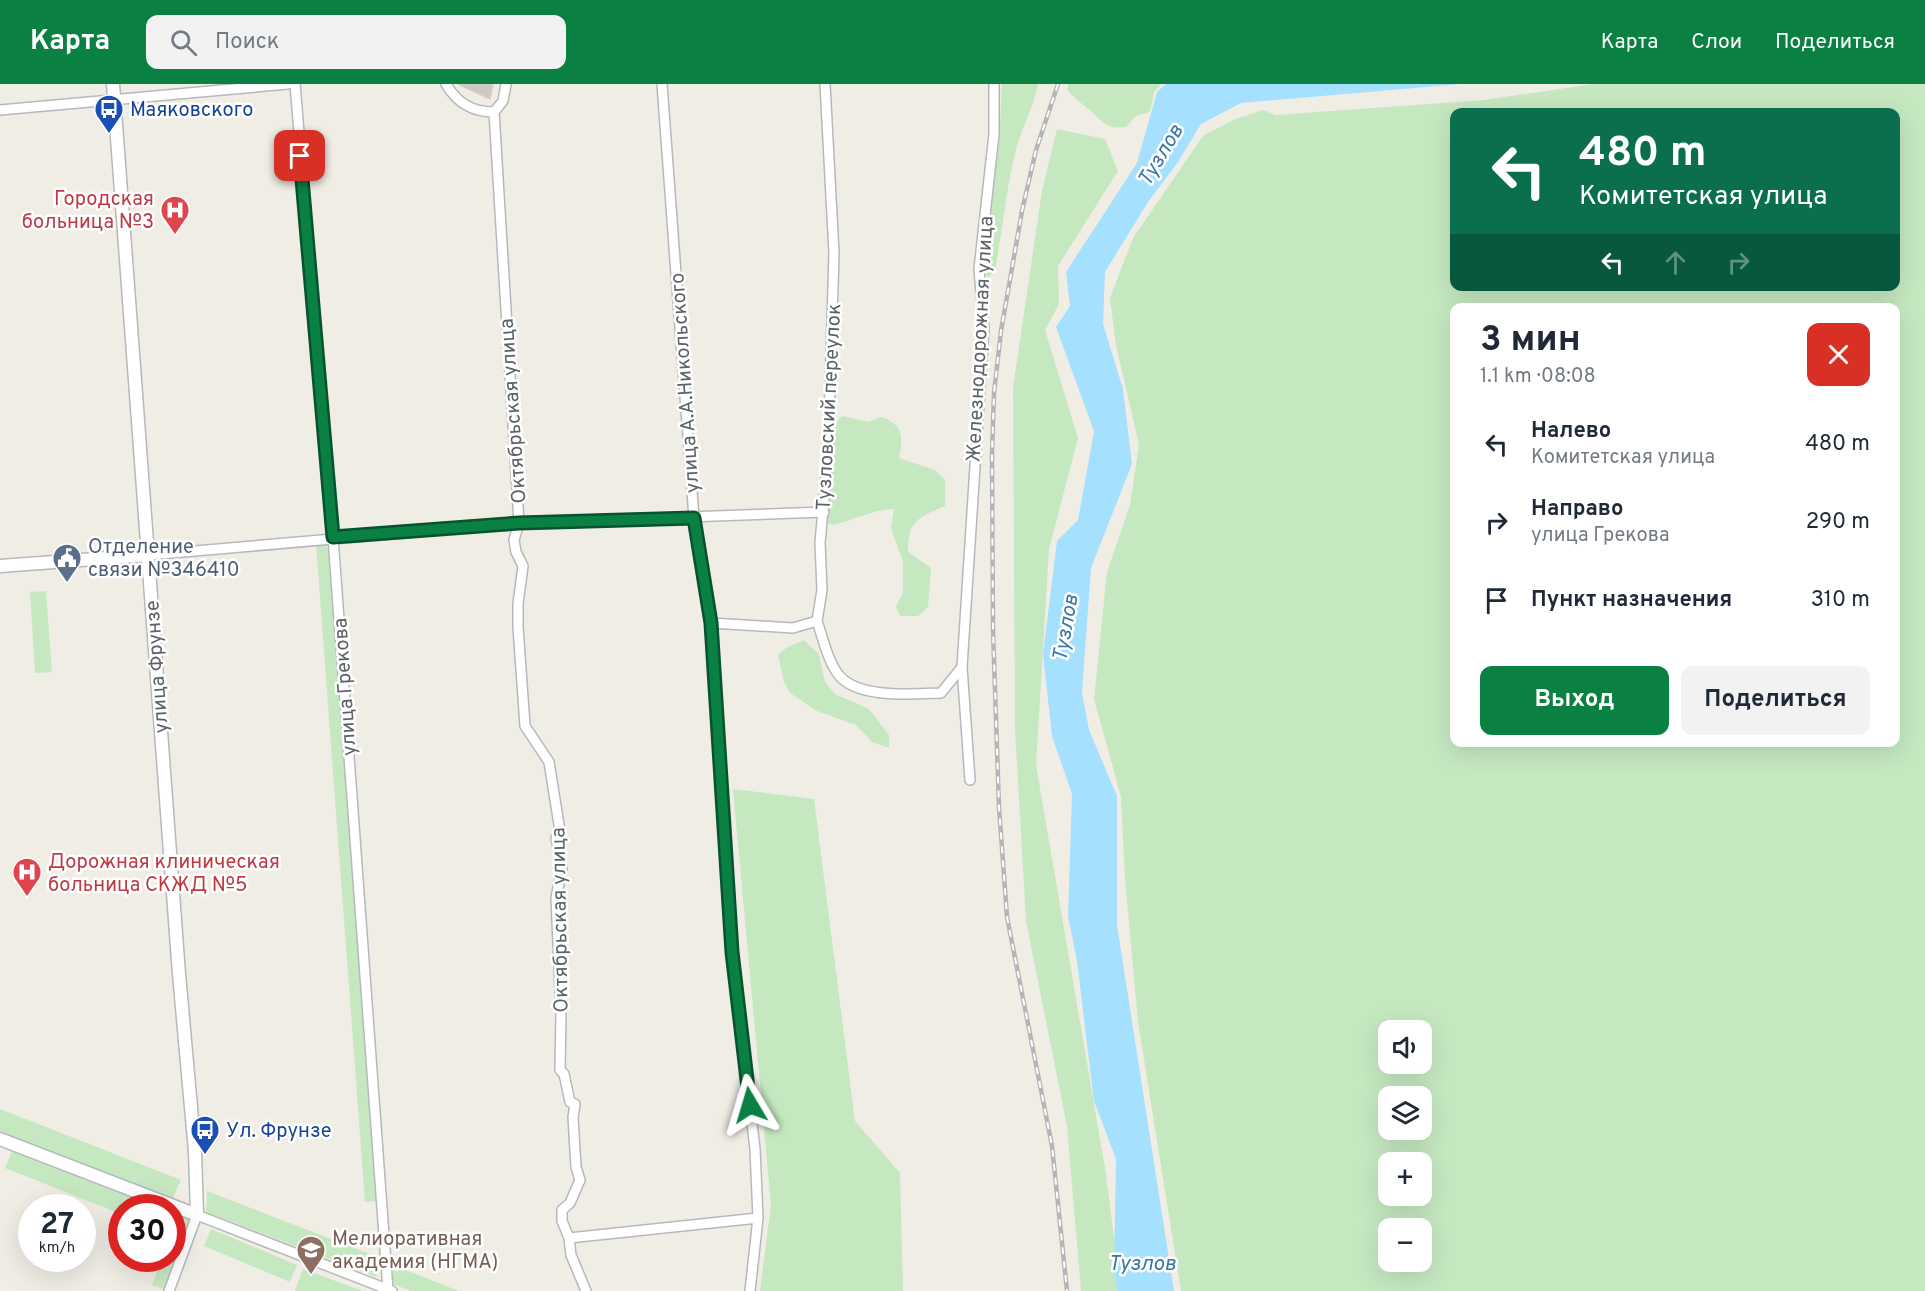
<!DOCTYPE html>
<html lang="ru">
<head>
<meta charset="utf-8">
<style>
  body { margin:0; font-family:Overpass,sans-serif; background:#f2f2f3; color:#1f2937; height:100vh; display:flex; flex-direction:column; font-size:22px; white-space:nowrap }
  * { box-sizing:border-box; margin:0 }
  p { font-size:20px; color:#747a83 }
  .icon { flex:none; width:33px; height:33px; fill:none; stroke:currentColor; stroke-width:2; stroke-linecap:round; stroke-linejoin:round }
  .map { position:relative; flex:1; overflow:hidden }
  .details { position:absolute; left:1450px; top:219px; width:450px; height:444px; display:flex; flex-direction:column; background:#fff; border-radius:12px; box-shadow:0 6px 24px #0002 }
  .details>* { flex:none }
  .hud { position:absolute; left:1450px; top:24px; width:450px; height:183px; border-radius:12px; box-shadow:0 6px 24px #0002; background:#0b6e4f; color:#fff; overflow:hidden }
  .fabs { position:absolute; left:1378px; top:936px; display:grid; gap:12px }
  .fabs a { display:grid; place-items:center; width:54px; height:54px; border-radius:12px; background:#fff; box-shadow:0 6px 24px #0002; font-size:30px }
  .speed { position:absolute; left:18px; top:1110px; display:flex; gap:12px; font-size:30px; font-weight:700; text-align:center }
  .speed>* { display:grid; place-content:center; width:78px; height:78px; border-radius:50%; background:#fff; box-shadow:0 6px 24px #0002; line-height:1 }
  .speed small { font-size:15px; font-weight:400 }
  .speed .limit { border:9px solid #d22; background:#fff; color:#111 }
  .pin { position:absolute; display:grid; place-items:center; width:51px; height:51px; color:#fff; margin:-26px; border-radius:12px; box-shadow:0 3px 9px #0006 }
  .me { position:absolute; width:66px; margin:-33px; rotate:353deg; stroke-linejoin:round; filter:drop-shadow(0 0 4px #0008) }
  .turn { display:flex; align-items:center; gap:21px; height:126px; padding:0 30px; font-size:27px }
  .turn .icon { width:78px; height:78px; stroke-width:2.5 }
  .turn b { display:block; font-size:42px; line-height:51px }
  .lanes { display:flex; align-items:center; height:57px; padding:0 30px; background:#0003; justify-content:center; gap:30px; direction:ltr }
  .lanes .off { opacity:.35 }
  .round { display:grid; place-items:center; flex:none; width:63px; height:63px; border-radius:12px; background:#f2f2f3 }
  .head { display:flex; align-items:center; justify-content:space-between; height:102px; padding:0 30px }
  h1 { font-size:36px; font-weight:700; line-height:45px }
  .action { display:flex; gap:12px; margin-top:auto; padding:12px 30px }
  .action a { flex:1; height:69px; border-radius:12px; background:#0b8043; color:#fff; font-size:24px; font-weight:700; line-height:69px; text-align:center }
  .action a+a { background:#f2f2f3; color:#1f2937 }
  ul { padding:0; list-style:none }
  li { display:flex; align-items:center; gap:18px; height:78px; padding:0 30px }
  li div { flex:1 }
  li b { display:block; font-size:22px }
  li em { font-style:normal }
  header { display:flex; align-items:center; gap:36px; box-sizing:border-box; height:84px; padding:0 30px; background:#0b8043; color:#fff }
  header strong { font-size:28px }
  nav { display:flex; gap:33px; margin-inline-start:auto; font-size:21px }
  .search { width:420px; height:54px; background:#f2f2f3; display:flex; align-items:center; gap:15px; box-sizing:border-box; padding:0 21px; border-radius:12px; color:#747a83; font-size:22px }
  .map>svg:first-child { display:block }
  .green { fill:#c5e8c1; fill-rule:evenodd }
  .water { fill:#a6e0ff }
  .building { fill:#cdc9c4; stroke:#d5cec3; stroke-width:1.5 }
  .lines { fill:none; stroke-linecap:round; stroke-linejoin:round }
  .minor-casing { stroke:#b6b9bc; stroke-width:12 }
  .tertiary-casing { stroke:#b6b9bc; stroke-width:15 }
  .minor { stroke:#fff; stroke-width:9 }
  .tertiary { stroke:#fff; stroke-width:12 }
  .rail-casing { stroke:#b4b5b6; stroke-width:4.5 }
  .rail { stroke:#fff; stroke-width:2; stroke-dasharray:7; stroke-linecap:butt }
  .route-casing { stroke:#07532c; stroke-width:15 }
  .route { stroke:#0b8043; stroke-width:10 }
  .labels { text-anchor:middle; stroke-width:5; stroke-linejoin:round; paint-order:stroke }
  .transit-label { font-size:20px; fill:#164399; stroke:#fff; text-anchor:start }
  .health-label { font-size:20px; fill:#be3a42; stroke:#fff; text-anchor:end }
  .street-label { font-size:20px; fill:#5d6266; stroke:#fff }
  .service-label { font-size:20px; fill:#4e5e75; stroke:#fff; text-anchor:start }
  .education-label { font-size:20px; fill:#785e54; stroke:#fff; text-anchor:start }
  .water-label { font-size:21px; font-style:italic; fill:#3a76a3; stroke:#fff }
</style>
</head>
<body>
<header>
<strong>Карта</strong>
<div class="search"><svg class="icon" aria-label="search" viewBox="0 0 24 24"><circle cx="10" cy="10" r="6"/><path d="M15 15l6 6"/></svg>Поиск</div>
<nav><a>Карта</a><a>Слои</a><a>Поделиться</a></nav>
</header>
<div class="map">
<svg width="1925" height="1207" viewBox="0 0 1925 1207">
  <rect width="100%" height="100%" fill="#f0ede5"/>
  <path class="green" d="M1002 0H1038C1034 22 1023 41 1017 62 1006 103 1003 144 995 186L988 194C976 172 994 97 998 70 1001 47 1000 23 1002 0Z
    M1069 0H1162L1154 8 1150 28 1136 32 1126 43C1107 45 1105 40 1093 29 1084 21 1075 15 1067 6Z
    M1593 0H1925V1207H1181L1138 938 1125 795 1121 713 1094 615 1107 488 1130 421 1139 361 1116 261 1110 214 1133 154 1203 52 1233 36 1263 26 1276 31 1484 16ZM1455 28H1896V202H1455ZM1455 224H1896V658H1455ZM1389 946H1422V980H1389ZM1389 1012H1422V1046H1389ZM1389 1078H1422V1112H1389ZM1389 1144H1422V1178H1389Z
    M1057 45 1105 55 1118 87 1058 182 1059 220 1045 246 1078 354 1049 465 1036 681 1105 1084 1121 1207H1081L1067 1042 1026 837 1015 645 1013 304 1042 107Z
    M842 332 868 338 881 333C904 341 903 352 899 374L935 386 945 396V422C918 434 908 436 908 468L931 484 928 523 918 532H900L896 523 903 509V478L891 444 894 425 877 427 834 441 826 438 835 339Z
    M316 460H324L329 466 378 1117 365 1118Z
    M46 507 52 588 35 589 30 508Z
    M804 556 819 570 825 598 835 610 869 625 889 651V664L872 658 856 641 817 627 790 609 784 598 778 571 786 564Z
    M733 705 814 715 855 1037 900 1089 903 1207H760L771 1121Z
    M0 1025 181 1096 172 1116 0 1049Z
    M13 1065 168 1123 122 1124 121 1130 5 1084Z
    M207 1107 370 1170 376 1193 206 1128Z
    M172 1125 193 1133 185 1156 173 1150Z
    M211 1145 297 1181 290 1198 204 1162Z
    M173 1158 183 1162 167 1206 152 1201 162 1175 172 1174Z
    M393 1181 459 1207H411L393 1200Z
    M303 1185 363 1207H295Z"/>
  <path class="water" d="M1166 0H1461L1241 19 1201 40 1178 78 1148 118 1105 188 1103 240 1123 305 1132 380 1091 484 1082 608 1089 646 1117 712V841L1174 1207H1118L1114 1191 1116 1075 1094 1017 1077 877 1068 832 1072 710 1052 652 1043 570 1057 457 1078 436 1094 347 1056 243 1070 222 1066 188 1137 79 1157 8Z"/>
  <path class="building" d="M458 0H493L490 15Z"/>
  <g class="lines">
    <g class="minor-casing">
      <path id="minor" d="M295 0 333 453 388 1206
        M446 0C457 19 472 28 494 28L503 17 506 0
        M662 0 694 434 711 539 732 868 755 1065 758 1134 750 1207
        M0 26 288 0
        M494 28 519 439 514 456 516 468 523 482 518 520V543L525 642 549 678 560 747 556 754 562 784 556 814 561 929 560 986 564 990 570 1018 575 1020 573 1033 576 1083 580 1096 570 1119 562 1126V1137L569 1154 571 1171 586 1207
        M148 471 519 439 824 428
        M817 537C823 554 827 575 838 590 856 615 912 610 941 609L962 583
        M711 539 793 544 817 537 822 506 820 459 828 370 834 169 825 0
        M970 696 962 583 984 244 979 185 994 50V0
        M569 1154 758 1134
        M169 1207 197 1131 392 1207"/>
    </g>
    <g class="tertiary-casing">
      <path id="tertiary" d="M0 482 148 471
        M0 1055 197 1131 195 1068 179 890 113 0"/>
    </g>
    <use href="#minor" class="minor"/>
    <use href="#tertiary" class="tertiary"/>
    <g class="rail-casing">
      <path id="rail" d="M1058 0 1036 66 1022 127 1001 247 994 309 992 370 993 546 999 723 1007 833 1052 1062 1067 1207"/>
    </g>
    <use href="#rail" class="rail"/>
  </g>
  <g class="lines">
    <g class="route-casing">
      <path id="route" d="M300 72 333 453 519 439 694 434 711 539 732 868 750 1021"/>
    </g>
    <use href="#route" class="route"/>
  </g>
  <defs>
    <g id="bus-pin" transform="scale(1.5)"><path d="M0 17L-7.5 6A9.5 9.5 0 1 1 7.5 6Z" fill="#1a4fb4" stroke="#fff"/><path d="M-5-6H5V4H4V6H2V4H-2V6H-4V4H-5ZM-3.5-4V0h7V-4ZM-3.5 1.2v1.5H-2V1.2ZM2 1.2v1.5H3.5V1.2Z" fill="#fff"/></g>
    <g id="hospital-pin" transform="scale(1.5)"><path d="M0 17L-7.5 6A9.5 9.5 0 1 1 7.5 6Z" fill="#e0444e" stroke="#fff"/><path d="M-5-5h3v3.5h4V-5h3V5h-3V1.5h-4V5h-3Z" fill="#fff"/></g>
    <g id="civic-pin" transform="scale(1.5)"><path d="M0 17L-7.5 6A9.5 9.5 0 1 1 7.5 6Z" fill="#5c6f8a" stroke="#fff"/><path d="M-.6-6.5H3V-4.5H.6V-3L4-1V1h2V6H-6V1h2V-1L-.6-3ZM-1.2 2.5V6h2.4V2.5Z" fill="#fff"/></g>
    <g id="university-pin" transform="scale(1.5)"><path d="M0 17L-7.5 6A9.5 9.5 0 1 1 7.5 6Z" fill="#8d6e63" stroke="#fff"/><path d="M0-5L7-2L0 1L-7-2ZM-4 1L0 2.5L4 1V4Q0 6-4 4Z" fill="#fff"/></g>
  </defs>
  <g fill-rule="evenodd">
    <use href="#bus-pin" x="109" y="25"/>
    <use href="#hospital-pin" x="175" y="126"/>
    <use href="#civic-pin" x="67" y="474"/>
    <use href="#hospital-pin" x="27" y="788"/>
    <use href="#bus-pin" x="205" y="1046"/>
    <use href="#university-pin" x="311" y="1166"/>
  </g>
  <g class="labels">
    <g class="transit-label">
      <text x="130" y="32">Маяковского</text>
      <text x="226" y="1053">Ул. Фрунзе</text>
    </g>
    <g class="health-label">
      <text x="154" y="121">Городская<tspan x="154" dy="23">больница №3</tspan></text>
      <text x="48" y="784" text-anchor="start">Дорожная клиническая<tspan x="48" dy="23">больница СКЖД №5</tspan></text>
    </g>
    <g class="street-label">
      <text transform="translate(979 255) rotate(-87)" y="7">Железнодорожная улица</text>
      <text transform="translate(684 299) rotate(-94)" y="7">улица А.А.Никольского</text>
      <text transform="translate(828 323) rotate(-87)" y="7">Тузловский переулок</text>
      <text transform="translate(512 327) rotate(-94)" y="7">Октябрьская улица</text>
      <text transform="translate(156 583) rotate(-94)" y="7">улица Фрунзе</text>
      <text transform="translate(344 603) rotate(-94)" y="7">улица Грекова</text>
      <text transform="translate(559 836) rotate(-91)" y="7">Октябрьская улица</text>
    </g>
    <g class="service-label">
      <text x="88" y="469">Отделение<tspan x="88" dy="23">связи №346410</tspan></text>
    </g>
    <g class="education-label">
      <text x="332" y="1161">Мелиоративная<tspan x="332" dy="23">академия (НГМА)</tspan></text>
    </g>
    <g class="water-label">
      <text transform="translate(1160 71) rotate(-59)" y="7">Тузлов</text>
      <text transform="translate(1065 544) rotate(-80)" y="7">Тузлов</text>
      <text x="1142" y="1186">Тузлов</text>
    </g>
  </g>
</svg>
<div class="fabs">
<a><svg class="icon" aria-label="sound" viewBox="0 0 24 24"><path d="M4 9h4l5-4v14l-5-4H4zM17 9q2 3 0 6"/></svg></a>
<a><svg class="icon" aria-label="layers" viewBox="0 0 24 24"><path d="M12 4l9 5-9 5-9-5zM3 14l9 5 9-5"/></svg></a>
<a>+</a>
<a>−</a>
</div>
<div class="speed"><div>27<small>km/h</small></div><div class="limit">30</div></div>
<div class="pin" style="left:300px;top:72px;background:#d93025"><svg class="icon" aria-label="arrive" viewBox="0 0 24 24"><path d="M6 21V4h12l-3 4 3 4H6"/></svg></div>
<svg class="me" style="left:750px;top:1021px" viewBox="-20 -20 40 40"><path d="M0-17L14 15 0 8-14 15z" fill="#0b8043" stroke="#fff" stroke-width="4"/></svg>
<div class="hud">
<div class="turn"><svg class="icon" aria-label="left" viewBox="0 0 24 24"><path d="M17 20v-9H6M10 6l-5 5 5 5"/></svg><div><b>480 m</b>Комитетская улица</div></div>
<div class="lanes"><svg class="icon" aria-label="left" viewBox="0 0 24 24"><path d="M17 20v-9H6M10 6l-5 5 5 5"/></svg><svg class="icon off" aria-label="ahead" viewBox="0 0 24 24"><path d="M12 20V5M6 11l6-6 6 6"/></svg><svg class="icon off" aria-label="right" viewBox="0 0 24 24"><path d="M7 20v-9h11M14 6l5 5-5 5"/></svg></div>
</div>
<section class="details">
<div class="head"><div><h1>3 мин</h1><p>1.1 km · 08:08</p></div><a class="round" style="background:#d93025;color:#fff"><svg class="icon" aria-label="close" viewBox="0 0 24 24"><path d="M6 6l12 12M18 6L6 18"/></svg></a></div>
<ul>
<li><svg class="icon" aria-label="left" viewBox="0 0 24 24"><path d="M17 20v-9H6M10 6l-5 5 5 5"/></svg><div><b>Налево</b><p>Комитетская улица</p></div><em>480 m</em></li>
<li><svg class="icon" aria-label="right" viewBox="0 0 24 24"><path d="M7 20v-9h11M14 6l5 5-5 5"/></svg><div><b>Направо</b><p>улица Грекова</p></div><em>290 m</em></li>
<li><svg class="icon" aria-label="arrive" viewBox="0 0 24 24"><path d="M6 21V4h12l-3 4 3 4H6"/></svg><div><b>Пункт назначения</b></div><em>310 m</em></li>
</ul>
<div class="action"><a>Выход</a><a>Поделиться</a></div>
</section>
</div>
</body>
</html>
